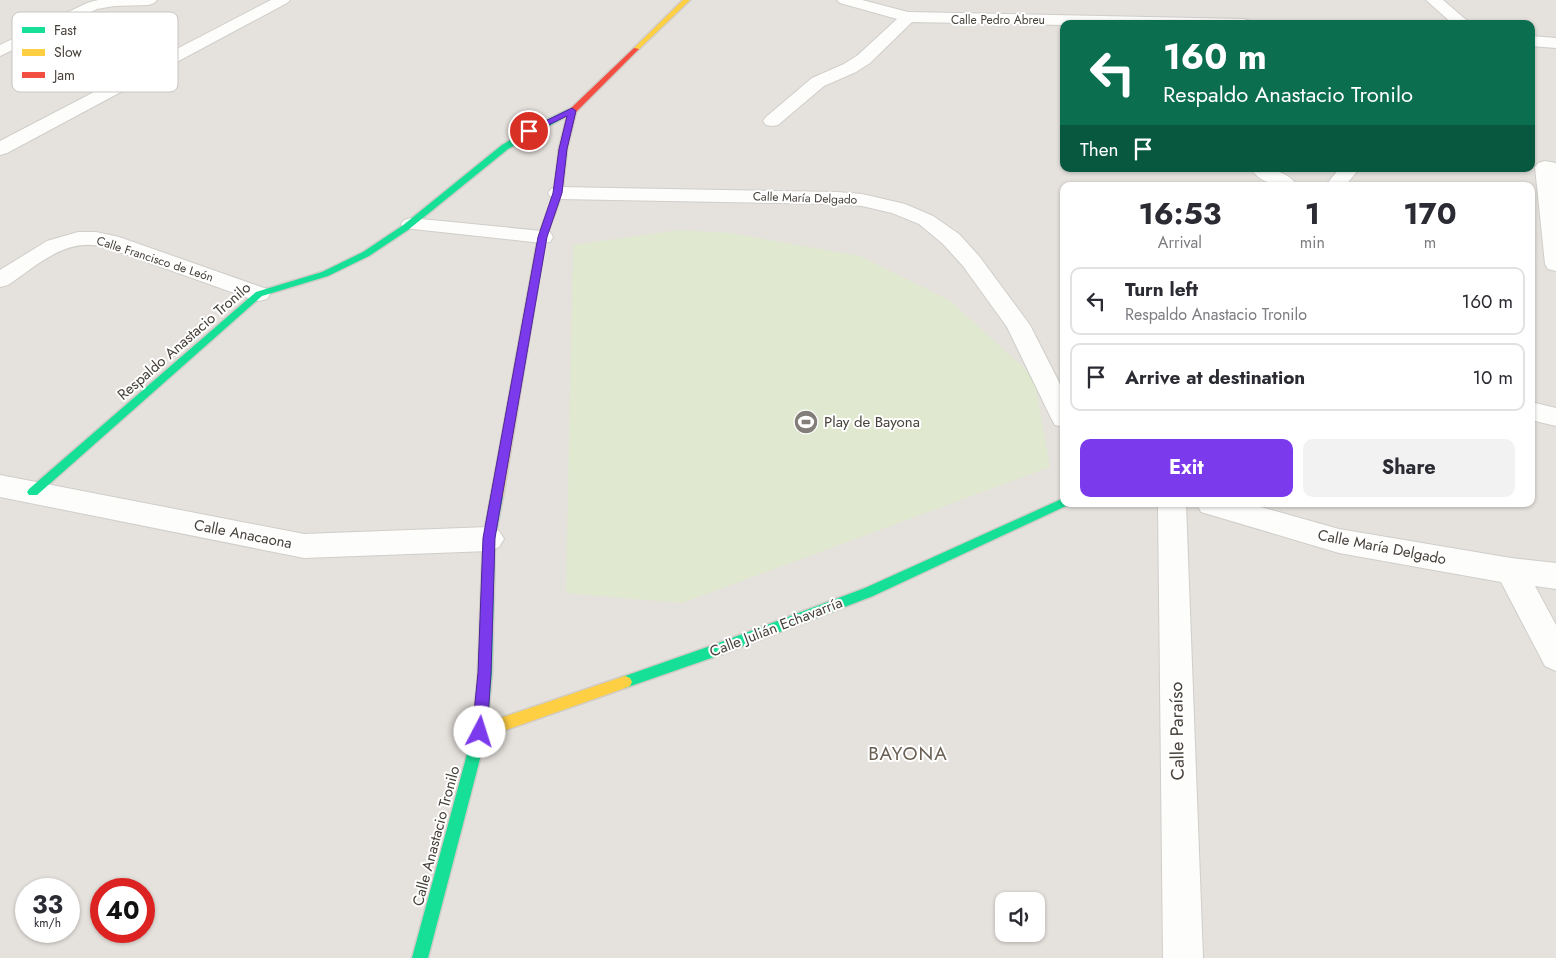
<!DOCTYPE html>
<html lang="en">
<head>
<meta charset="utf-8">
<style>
  body { margin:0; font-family:Jost,sans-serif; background:#f2f2f3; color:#2b2b33; height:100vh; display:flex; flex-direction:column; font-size:19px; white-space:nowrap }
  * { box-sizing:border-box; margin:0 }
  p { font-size:16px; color:#7c7c81 }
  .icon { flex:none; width:28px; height:28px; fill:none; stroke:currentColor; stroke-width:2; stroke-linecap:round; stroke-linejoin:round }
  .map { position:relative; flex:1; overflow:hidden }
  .panel { position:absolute; left:1060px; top:182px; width:475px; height:325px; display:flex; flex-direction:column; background:#fff; border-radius:10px; box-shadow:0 1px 4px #0004 }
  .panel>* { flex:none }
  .top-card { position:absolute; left:1060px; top:20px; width:475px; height:152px; border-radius:10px; box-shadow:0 1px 4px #0004; background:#0b6e4f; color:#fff; overflow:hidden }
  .buttons { position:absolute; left:995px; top:892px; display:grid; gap:10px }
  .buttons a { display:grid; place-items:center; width:50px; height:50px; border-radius:10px; background:#fff; box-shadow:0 1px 4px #0004; font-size:25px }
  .speed { position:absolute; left:15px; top:878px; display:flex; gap:10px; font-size:25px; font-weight:700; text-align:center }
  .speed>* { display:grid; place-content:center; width:65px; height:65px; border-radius:50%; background:#fff; box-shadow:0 1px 4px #0004; line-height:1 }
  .speed small { font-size:12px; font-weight:400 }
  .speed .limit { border:8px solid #d22; background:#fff; color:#111 }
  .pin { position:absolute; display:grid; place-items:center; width:42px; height:42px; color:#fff; margin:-21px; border:2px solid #fff; border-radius:50%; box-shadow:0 1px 5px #0007 }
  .me { position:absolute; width:55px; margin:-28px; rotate:5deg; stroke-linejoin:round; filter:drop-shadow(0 0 4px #0008) }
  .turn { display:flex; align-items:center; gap:18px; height:105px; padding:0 20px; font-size:22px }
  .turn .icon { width:65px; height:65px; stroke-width:2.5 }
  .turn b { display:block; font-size:35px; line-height:42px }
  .then { display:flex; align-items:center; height:48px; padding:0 20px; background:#0003; gap:10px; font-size:19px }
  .eta { display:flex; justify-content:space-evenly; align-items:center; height:85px; text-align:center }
  .eta b { font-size:30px; font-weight:700; line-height:35px }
  .cta { display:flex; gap:10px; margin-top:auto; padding:10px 20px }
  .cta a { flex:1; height:58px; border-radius:10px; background:#7c3aed; color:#fff; font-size:20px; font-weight:700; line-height:58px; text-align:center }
  .cta a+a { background:#f2f2f3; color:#2b2b33 }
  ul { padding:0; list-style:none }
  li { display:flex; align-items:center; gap:15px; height:68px; margin:0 10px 8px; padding:0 10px; border:2px solid #e1e1e2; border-radius:10px }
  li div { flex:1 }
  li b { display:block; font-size:19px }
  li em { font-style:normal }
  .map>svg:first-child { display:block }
  .residential { fill:#e5e1dc; fill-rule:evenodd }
  .green { fill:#e0e9d0 }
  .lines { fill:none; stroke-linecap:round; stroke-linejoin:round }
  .street-casing { stroke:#d0ceca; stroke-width:2 }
  .fast-casing { stroke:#d0ccc5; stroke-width:3 }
  .slow-casing { stroke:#d0ccc5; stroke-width:3 }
  .jam-casing { stroke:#d0ccc5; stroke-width:3 }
  .street { fill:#fdfdfc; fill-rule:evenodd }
  .fast { fill:#16e098; fill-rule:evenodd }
  .slow { fill:#ffcf43; fill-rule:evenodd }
  .jam { fill:#f24e42; fill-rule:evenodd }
  .route { fill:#7c3aed; stroke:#51269a }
  .labels { text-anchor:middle; stroke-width:4; stroke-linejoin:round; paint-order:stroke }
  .far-street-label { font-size:12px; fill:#47413a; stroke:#fff }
  .street-label { font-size:15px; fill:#47413a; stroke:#fff }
  .poi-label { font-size:15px; fill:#47413a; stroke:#fff; text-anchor:start }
  .near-street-label { font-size:18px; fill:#47413a; stroke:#fff }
  .near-neighbourhood-label { font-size:19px; letter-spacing:1px; fill:#695f52; stroke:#fff }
  .key { fill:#fff; stroke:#c8c6c4; stroke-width:1 }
  .key-label { font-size:14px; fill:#47413a }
</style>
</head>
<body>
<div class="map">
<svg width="1556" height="958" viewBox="0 0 1556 958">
  <rect width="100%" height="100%" fill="#f2f0ed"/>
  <path class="residential" d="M0 0H1556V958H0ZM1064 24H1531V169H1064ZM1064 186H1531V504H1064ZM26 889H69V931H26ZM101 889H144V931H101ZM1004 901H1036V934H1004Z"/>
  <path class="green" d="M680 230 730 233 860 256 949 300 1034 377 1050 467 682 603 566 593 573 245Z"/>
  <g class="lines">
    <g class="street-casing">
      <path id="street" d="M98 0H157L154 3 149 5 114 6 97 9 0 56V45L87 3Z
        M271 0H290L287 3 7 153 0 155V141Z
        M837 0H862L908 12 1244 19 1250 21 1252 24 1064 25 912 22 870 63 856 72 824 86 778 125 772 126 766 125 763 121 766 117 812 78 844 64 858 55 897 19 840 3Z
        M1426 0H1443L1471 24H1453Z
        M1531 36 1556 38V48L1531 46Z
        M1545 161 1556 163V271L1548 269 1545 264 1535 167 1538 163Z
        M1251 169C1268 168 1287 170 1298 186 1281 187 1262 185 1251 169Z
        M1339 169H1359L1345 186H1325Z
        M558 187 837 192 862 194 905 204 933 216 959 234 979 256 1030 325 1064 392V427L1055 425 1051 418 1007 327 963 266 943 244 919 224 892 213 862 206 837 204 558 199 551 197 548 193 551 189Z
        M411 218 542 231 550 232 553 237 550 242 542 243 404 228 401 224 404 220Z
        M78 232H96L119 237 267 289 270 294 267 299 259 301 251 299 105 247C66 237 39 264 8 285L0 287V270L47 241Z
        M1531 402 1556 408V426L1531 420Z
        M0 475 304 534 489 527 499 531 504 539 499 547 489 551 304 558 0 497Z
        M1158 504H1186L1203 958H1163Z
        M1197 504H1250L1339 529 1511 558 1556 563V589L1535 586 1556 625V671L1545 666 1501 582 1339 553 1201 512Z"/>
    </g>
    <g class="fast-casing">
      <path id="fast" d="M569 109 576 111 508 149 408 230 369 256 328 276 262 296 37 495H29L27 492 29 489 256 292 322 272 363 252 402 226 502 145 530 128Z
        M497 491 501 493 503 496 495 539 492 673 487 732 428 958H412L473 732 478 673 483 539 491 496 493 493Z
        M1064 498V504H1069L1068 505 873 596 717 656 625 688 620 686 618 682 620 678 625 676 716 644 865 588Z"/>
    </g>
    <g class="slow-casing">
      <path id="slow" d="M683 0H690L638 50H634V48Z
        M551 210 555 213 546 237 503 496 501 499H493L491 496 538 237 547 213Z
        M625 676 630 678 632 682 630 686 625 688 480 739 475 737 473 732 475 727 480 725Z"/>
    </g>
    <g class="jam-casing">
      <path id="jam" d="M634 48 639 49 576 112 567 149 562 193 555 213 551 216 548 215 547 213 554 193 559 149 568 111Z"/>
    </g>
    <use href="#street" class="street"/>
    <use href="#fast" class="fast"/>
    <use href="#slow" class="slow"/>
    <use href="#jam" class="jam"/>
  </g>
  <path class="route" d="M572 108 576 111 567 149 562 193 547 237 495 538 491 673 487 732 484 737 480 739 475 737 472 732 478 673 483 538 538 237 553 193 559 149 567 116 532 133 525 131Z"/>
  <defs>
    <g id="stadium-disc" transform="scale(1.25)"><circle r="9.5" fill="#837e79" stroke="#fff"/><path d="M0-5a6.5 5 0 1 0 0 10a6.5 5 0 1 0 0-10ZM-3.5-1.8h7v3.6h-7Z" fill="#fff"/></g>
  </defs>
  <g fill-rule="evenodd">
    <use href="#stadium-disc" x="806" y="422"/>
  </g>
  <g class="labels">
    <g class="far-street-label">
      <text x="998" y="24">Calle Pedro Abreu</text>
      <text transform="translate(805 198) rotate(2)" y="4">Calle María Delgado</text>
      <text transform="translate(155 259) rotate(18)" y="4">Calle Francisco de León</text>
    </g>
    <g class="street-label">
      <text transform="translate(184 341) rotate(-41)" y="5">Respaldo Anastacio Tronilo</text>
      <text transform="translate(243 534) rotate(11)" y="5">Calle Anacaona</text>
      <text transform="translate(1382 547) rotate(11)" y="5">Calle María Delgado</text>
      <text transform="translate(776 627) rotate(-21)" y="5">Calle Julián Echavarría</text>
      <text transform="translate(436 836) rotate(-75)" y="5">Calle Anastacio Tronilo</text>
    </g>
    <g class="poi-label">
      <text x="824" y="427">Play de Bayona</text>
    </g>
    <g class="near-street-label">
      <text transform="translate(1177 731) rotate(-91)" y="6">Calle Paraíso</text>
    </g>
    <g class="near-neighbourhood-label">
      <text x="908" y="760">BAYONA</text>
    </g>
  </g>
  <rect x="12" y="12" width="166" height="80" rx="8" class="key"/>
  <rect x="22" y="27" width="23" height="6" fill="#16e098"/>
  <rect x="22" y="49" width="23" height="7" fill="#ffcf43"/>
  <rect x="22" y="72" width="23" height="6" fill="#f24e42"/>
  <g class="key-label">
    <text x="54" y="35">Fast</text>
    <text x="54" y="57">Slow</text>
    <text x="54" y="80">Jam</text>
  </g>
</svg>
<div class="buttons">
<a><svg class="icon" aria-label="sound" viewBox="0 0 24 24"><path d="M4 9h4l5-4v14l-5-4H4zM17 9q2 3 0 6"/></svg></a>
</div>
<div class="speed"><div>33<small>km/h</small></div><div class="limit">40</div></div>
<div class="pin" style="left:529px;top:131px;background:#d93025"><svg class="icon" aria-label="arrive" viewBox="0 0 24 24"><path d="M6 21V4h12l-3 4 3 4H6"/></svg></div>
<svg class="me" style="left:480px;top:732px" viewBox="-20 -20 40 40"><circle r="19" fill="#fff"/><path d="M0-13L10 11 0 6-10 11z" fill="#7c3aed"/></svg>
<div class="top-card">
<div class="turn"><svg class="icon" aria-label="left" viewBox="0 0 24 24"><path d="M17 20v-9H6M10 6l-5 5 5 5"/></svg><div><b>160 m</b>Respaldo Anastacio Tronilo</div></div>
<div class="then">Then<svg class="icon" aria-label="arrive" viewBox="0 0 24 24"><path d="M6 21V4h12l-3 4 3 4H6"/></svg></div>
</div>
<section class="panel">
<div class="eta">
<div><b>16:53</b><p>Arrival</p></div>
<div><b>1</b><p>min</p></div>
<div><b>170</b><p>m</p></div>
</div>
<ul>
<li><svg class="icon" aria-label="left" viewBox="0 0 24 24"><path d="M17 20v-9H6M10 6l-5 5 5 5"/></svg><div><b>Turn left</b><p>Respaldo Anastacio Tronilo</p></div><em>160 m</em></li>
<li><svg class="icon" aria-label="arrive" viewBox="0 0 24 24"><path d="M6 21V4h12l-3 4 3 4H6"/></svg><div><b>Arrive at destination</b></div><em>10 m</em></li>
</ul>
<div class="cta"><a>Exit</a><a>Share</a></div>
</section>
</div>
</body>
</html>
